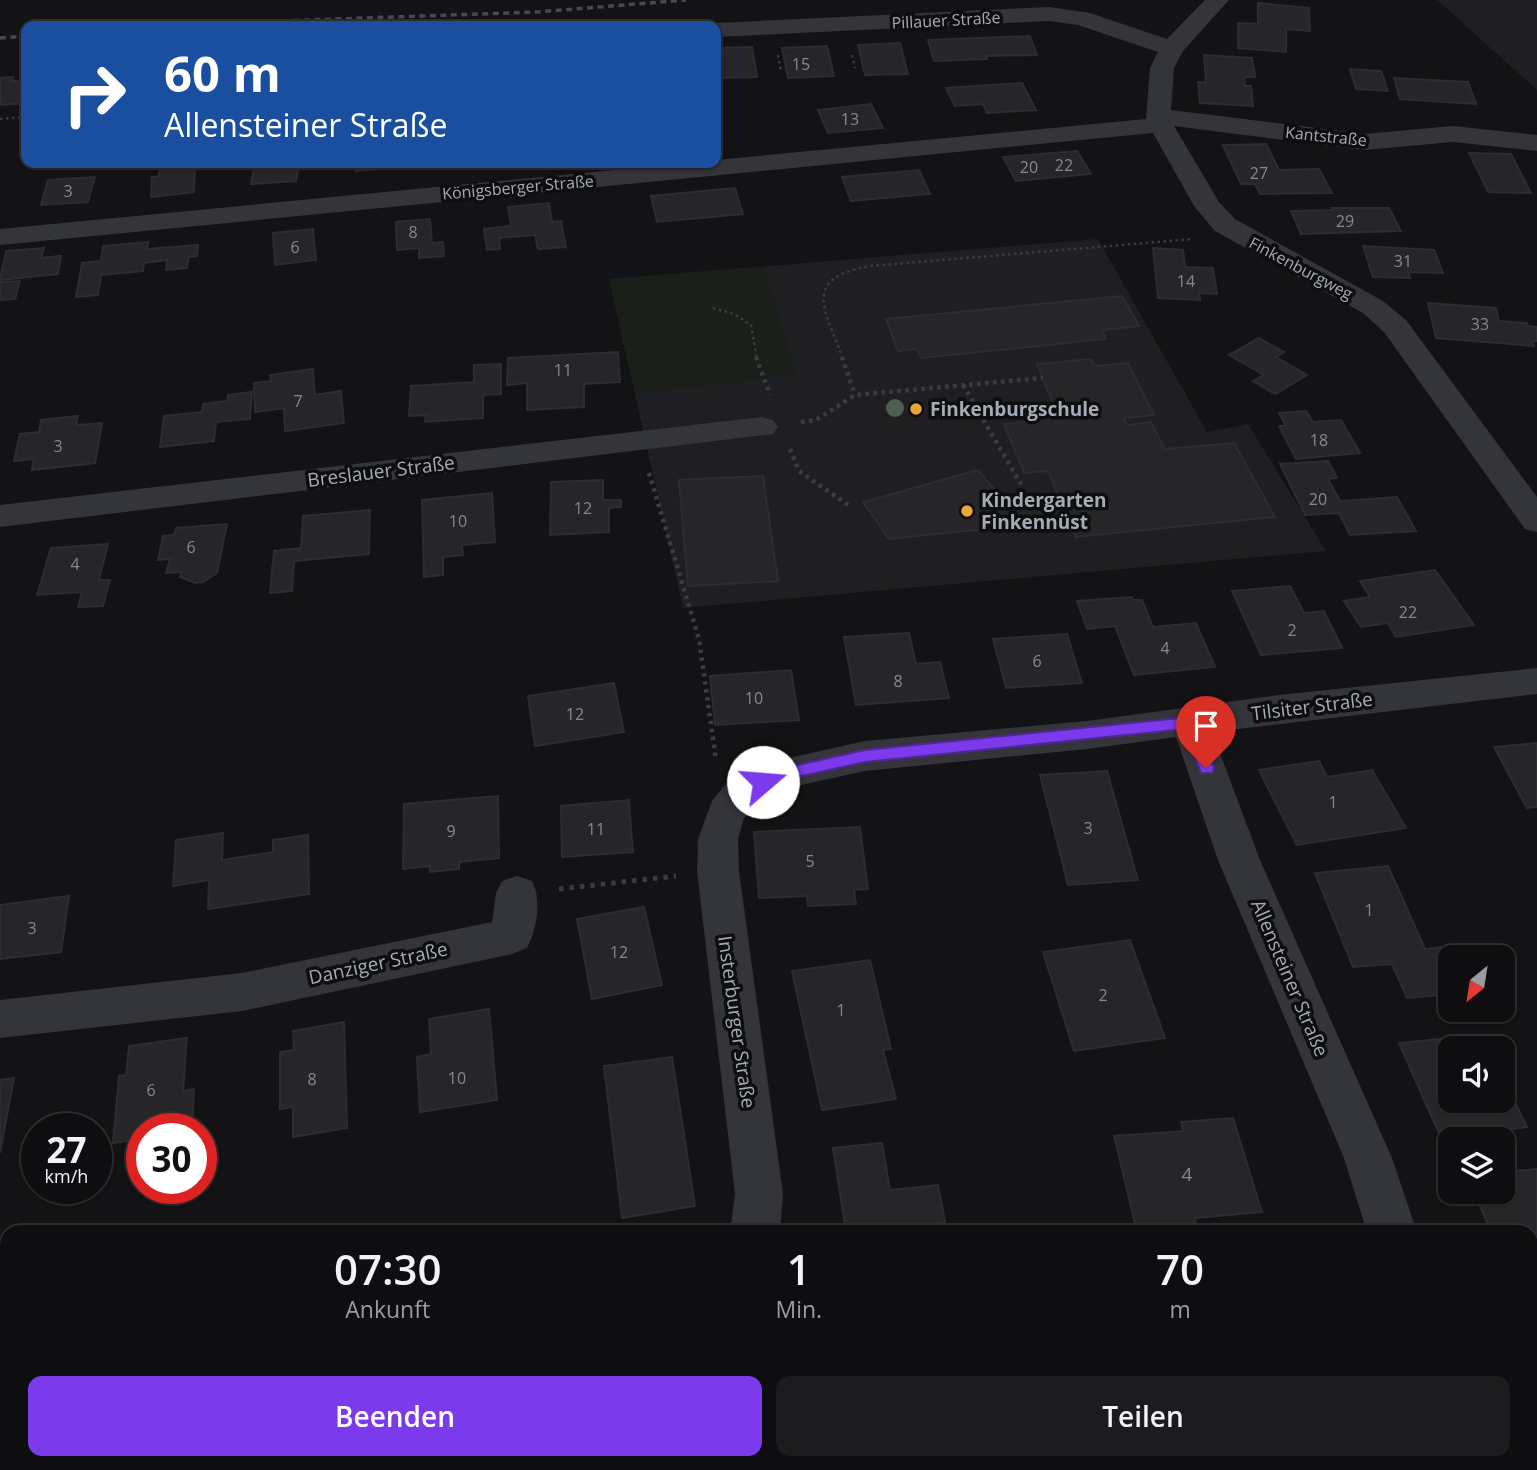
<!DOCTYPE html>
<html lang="de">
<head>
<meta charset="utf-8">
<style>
  body { margin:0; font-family:"Open Sans",sans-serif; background:#1c1c1e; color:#f1f3f6; height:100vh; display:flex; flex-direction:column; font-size:26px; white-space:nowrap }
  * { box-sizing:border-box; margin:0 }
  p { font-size:23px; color:#9b9c9f }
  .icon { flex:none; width:38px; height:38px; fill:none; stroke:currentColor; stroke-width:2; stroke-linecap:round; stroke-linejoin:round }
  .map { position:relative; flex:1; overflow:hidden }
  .panel { position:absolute; left:0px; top:1225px; width:1538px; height:245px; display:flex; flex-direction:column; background:#0e0e10; border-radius:21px 21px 0 0; box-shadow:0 2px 5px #0004,0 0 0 2px #2e2e30 }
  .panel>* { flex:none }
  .guide { position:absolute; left:21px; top:21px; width:700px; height:147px; border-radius:14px; box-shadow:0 2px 5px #0004,0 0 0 2px #2e2e30; background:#1a4fa0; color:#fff; overflow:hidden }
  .needle { width:46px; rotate:210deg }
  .fabs { position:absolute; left:1438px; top:945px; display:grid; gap:14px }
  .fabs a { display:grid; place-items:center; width:77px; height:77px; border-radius:14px; background:#0e0e10; box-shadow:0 2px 5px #0004,0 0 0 2px #2e2e30; font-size:35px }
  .speed { position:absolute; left:21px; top:1113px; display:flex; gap:14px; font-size:35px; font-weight:700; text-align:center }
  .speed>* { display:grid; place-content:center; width:91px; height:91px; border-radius:50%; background:#0e0e10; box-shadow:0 2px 5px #0004,0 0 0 2px #2e2e30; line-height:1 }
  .speed small { font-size:18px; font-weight:400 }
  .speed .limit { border:10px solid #d22; background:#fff; color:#111 }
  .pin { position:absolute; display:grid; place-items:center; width:60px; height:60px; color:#fff; margin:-72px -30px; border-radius:50% 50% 50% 0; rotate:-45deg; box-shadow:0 0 7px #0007 }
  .pin .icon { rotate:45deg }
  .me { position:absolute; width:77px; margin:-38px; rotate:72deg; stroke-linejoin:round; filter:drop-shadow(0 0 5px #0008) }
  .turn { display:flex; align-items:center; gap:24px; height:147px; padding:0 28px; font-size:32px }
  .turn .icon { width:91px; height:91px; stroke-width:2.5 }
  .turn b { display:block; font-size:49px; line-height:60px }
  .eta { display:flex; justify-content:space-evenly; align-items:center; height:119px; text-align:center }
  .eta b { font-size:42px; font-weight:600; line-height:49px }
  .primary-button { display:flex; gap:14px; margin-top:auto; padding:14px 28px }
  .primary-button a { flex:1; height:80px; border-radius:14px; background:#7c3aed; color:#fff; font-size:28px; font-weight:600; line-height:80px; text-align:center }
  .primary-button a+a { background:#1c1c1e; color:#f1f3f6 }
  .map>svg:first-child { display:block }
  .built { fill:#1f1f22 }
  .green { fill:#1a1f1a }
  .building { fill:#262629; stroke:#2d2d31; stroke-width:2 }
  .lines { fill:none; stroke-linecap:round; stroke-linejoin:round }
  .path-far2 { stroke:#3a3c41; stroke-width:2.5; stroke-dasharray:2.5 3.5; stroke-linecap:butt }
  .path-far1 { stroke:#3a3c41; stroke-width:4.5; stroke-dasharray:3.5 4.5; stroke-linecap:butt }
  .path { stroke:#3a3c41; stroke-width:5; stroke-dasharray:4.5 6; stroke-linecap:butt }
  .minor { fill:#34353a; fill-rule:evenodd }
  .rail { stroke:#47494f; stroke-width:3.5; stroke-dasharray:6 4.5; stroke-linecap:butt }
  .tree { fill:#4d604f }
  .route { fill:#7c3aed; stroke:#51269a; stroke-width:2 }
  .poi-dot { fill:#eaa636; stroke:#0e0e10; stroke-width:2.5 }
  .labels { text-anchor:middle; stroke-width:7; stroke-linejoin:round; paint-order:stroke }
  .far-street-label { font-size:16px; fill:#a5abb5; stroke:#0e0e10 }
  .number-label { font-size:16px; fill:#848991 }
  .poi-label { font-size:19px; font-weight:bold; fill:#a5abb5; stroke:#0e0e10; text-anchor:start }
  .street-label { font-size:19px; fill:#a5abb5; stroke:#0e0e10 }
  .near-number-label { font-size:19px; fill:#848991 }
</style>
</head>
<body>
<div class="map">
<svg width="1537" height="1470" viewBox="0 0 1537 1470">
  <rect width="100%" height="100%" fill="#131315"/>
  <path class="built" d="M1437 0H1537V90Z
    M1098 239 1207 432 1248 424 1326 551 683 608 609 279Z"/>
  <path class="green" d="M763 267 797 375 635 394 609 279Z
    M1537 1387V1470H1250L1271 1463H1531V1388Z
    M438 1463H961L980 1470H440Z"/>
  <path class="building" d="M1258 3 1309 8 1310 31 1286 29V52L1238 48V23L1258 24Z
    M1030 36 1037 55 986 56 987 59 934 61 928 40Z
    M900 43 908 74 865 75 858 45Z
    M827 46 834 76 788 78 782 48Z
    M752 47 757 77 716 78V48Z
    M1204 55 1252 58 1255 77H1244L1245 86H1251L1253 106 1200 103 1198 82 1206 83Z
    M1350 69 1381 71 1388 91 1356 89Z
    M13 77 12 81 26 80V103L0 105V78Z
    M1394 78 1468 82 1476 104 1400 99Z
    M1022 83 1036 110 987 113 983 104 955 106 946 88Z
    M871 104 883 128 828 133 818 110Z
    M1266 144 1279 170 1319 169 1332 193 1260 194 1255 184H1241L1223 145Z
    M1077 151 1091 174 1016 181 1003 157Z
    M1469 153 1511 154 1531 193 1488 192Z
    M160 163H195L194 192 151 197 152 177 159 176Z
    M255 163H299L296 181 251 184Z
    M356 163H412L413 166 356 171Z
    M448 163H492V165L448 168Z
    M919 170 930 194 851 201 842 177Z
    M95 177 88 202 41 205 48 180Z
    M735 188 743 214 657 222 651 196Z
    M549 203 552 222 561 221 566 247 538 249 535 235 499 238 500 249 487 250 484 229 511 226 508 207Z
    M1332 208H1389L1401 231 1301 234 1291 211 1333 210Z
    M430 219 432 243 443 242 444 256 419 258V248L397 250 396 222Z
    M313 229 316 260 275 265 273 233Z
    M148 242 147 249 198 245 197 256 189 257 187 268 166 270 167 260 144 263 143 271 101 275 98 295 76 297 82 263 101 261 103 246Z
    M1363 246 1434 250 1443 273 1408 272 1410 278 1373 277Z
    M44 248 41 258 61 256 58 274 0 280 6 251Z
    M1153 248 1183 250 1185 267 1213 268 1217 294 1199 293 1200 300 1158 298Z
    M20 281 15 299 0 300V282Z
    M1122 296 1139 326 1102 330 1106 339 921 358 917 349 898 351 886 319Z
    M1428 303 1496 308 1499 321 1527 323 1528 326 1537 327V341H1532L1534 346 1436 338Z
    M1259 338 1284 352 1276 357 1307 375 1275 394 1253 381 1264 375 1229 355Z
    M618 352 620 382 584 384V407L527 410V383L507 385 508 358Z
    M1091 359 1095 366 1128 363 1154 415 1124 418 1127 425 1151 422 1165 449 1234 443 1275 517 1076 537 1048 471 1024 473 1004 424 1059 418 1037 364Z
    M501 364V394L483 395V418L425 422 426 415 409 416 411 386 474 382V365Z
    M313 369 315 395 341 391 344 423 285 431 284 408 255 412 254 383 271 381 270 375Z
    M252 392 250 419 216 422 214 441 160 447 164 416 202 412 203 404 227 401 228 395Z
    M1306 411 1313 422 1341 420 1360 453 1296 459 1279 426H1286L1279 413Z
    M78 416 76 425 102 423 95 463 32 470 34 459 14 461 20 434 39 432 41 420Z
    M1328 461 1337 478 1328 479 1340 501 1397 497 1416 531 1350 535 1339 513 1305 515 1280 464Z
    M978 470 1002 499 1057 492 1069 520 889 539 863 502Z
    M763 476 778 581 688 586 679 480Z
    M603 480V500H621V507L609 508V532L550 535 551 482Z
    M492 493 495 542 462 545 463 555 443 557V575L424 577 422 500Z
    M370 510 369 554 294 561 292 591 270 593 274 551 301 548 303 516Z
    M227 524 217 573 203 582 195 583 180 577 182 572 166 573 170 559 158 560 163 536 174 535 176 528Z
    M108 544 99 580H110L103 606 78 607 82 592 37 595 51 548Z
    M1435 570 1474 625 1396 637 1388 623 1361 627 1344 601 1370 597 1360 581Z
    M1290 586 1304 613 1324 611 1342 648 1261 655 1232 591Z
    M1132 597 1133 600H1142L1153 627 1196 623 1215 667 1134 675 1115 626 1087 629 1077 601Z
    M909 633 916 664 940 662 949 698 856 705 844 637Z
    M1067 634 1082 683 1006 688 993 639Z
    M791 670 799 720 715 725 710 676Z
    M614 683 624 732 535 746 528 696Z
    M1537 743V807L1527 808 1494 747Z
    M1319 761 1327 777 1372 770 1406 828 1297 845 1259 770Z
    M1107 771 1138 880 1068 885 1040 775Z
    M498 796 499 858 459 862V869L430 872V866L403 869 404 804Z
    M629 800 633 852 562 857 561 806Z
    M860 827 868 889 854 890 856 904 808 906 807 896 759 898 754 832Z
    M223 833 222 860 273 852V840L308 835 309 894 208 909 209 880 173 886 176 840Z
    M1388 866 1425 949 1452 946 1457 957H1451V994L1407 998 1392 964 1353 967 1315 873Z
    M69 896 61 952 0 959V905Z
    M644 907 662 985 592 999 577 919Z
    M1130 940 1165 1038 1074 1051 1043 952Z
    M870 960 891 1049 883 1050 896 1099 822 1110 792 971Z
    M489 1009 497 1100 420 1112 417 1057 431 1054 429 1019Z
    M344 1022 347 1128 293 1137V1107L280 1109V1052L294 1050 293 1031Z
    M1468 1036 1474 1048H1451V1101H1503V1078L1527 1127 1441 1138 1399 1043Z
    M187 1038 183 1091 194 1089 192 1129H142V1139L113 1143 119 1076 126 1075 129 1046Z
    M672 1057 695 1206 622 1218 604 1066Z
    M14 1078 0 1153V1080Z
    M1233 1118 1262 1212 1194 1218 1198 1232H1137L1114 1136 1183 1131 1181 1122Z
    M882 1143 890 1190 938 1185 947 1232H846L833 1148Z
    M1537 1169V1329H1534L1531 1324V1232H1491L1474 1192H1503V1172Z"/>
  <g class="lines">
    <path class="path-far2" d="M778 55 781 72
      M852 55 855 68
      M0 119 26 117
      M713 308 734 314 751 325 757 359
      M843 359C825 309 800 278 871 266L1192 239"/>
    <path class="path-far1" d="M756 357 770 395
      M842 357 855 395
      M963 385 1022 486
      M801 422 816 420 855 395 1043 378
      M790 449 799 471 851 507
      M649 473 699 639 716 760"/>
    <path class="path" d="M559 889 676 876
      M737 1470 738 1463"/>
    <path class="minor" d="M1205 0H1229L1183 51 1174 68 1171 110 1364 134 1453 126 1537 135V151L1453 142 1364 150 1174 126 1219 202 1235 219 1383 301 1406 320 1537 497V532L1525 529 1384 332 1363 313 1215 231 1194 206 1153 133 0 245V229L687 163H716V160L1146 119 1150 68 1158 52 1078 25 1049 21 716 37V26H707L716 23 1049 7 1090 13 1167 39Z
      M762 417 773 420 778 427 773 434 0 527V505Z
      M1537 668V694L1212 732 1260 860 1392 1158 1417 1232H1367L1344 1158 1218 860 1176 737 1087 749 865 771 787 788 759 800 744 818 738 839 739 871 783 1194 780 1232H730L735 1194 697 871 698 839 712 801 731 778 780 760 865 741 1087 721 1279 695Z
      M517 876 532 881C542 900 537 929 527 948L512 954 242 1011 0 1038V1000L242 973 492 922 496 893 502 881Z"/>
    <path class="rail" d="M136 26 537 12 686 0
      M0 38 26 36"/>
  </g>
  <circle class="tree" cx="895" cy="408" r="9"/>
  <path class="route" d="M1190 717 1198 723 1214 768 1212 773H1201L1184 729 865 762 783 780 763 788 754 782 757 777 780 769 865 750Z"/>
  <g class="poi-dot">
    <circle cx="916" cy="409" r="7"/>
    <circle cx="967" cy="511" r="7"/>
  </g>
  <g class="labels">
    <g class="far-street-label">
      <text transform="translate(946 20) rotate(-3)" y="6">Pillauer Straße</text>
      <text transform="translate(1326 136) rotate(6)" y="6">Kantstraße</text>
      <text transform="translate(518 187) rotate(-5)" y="6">Königsberger Straße</text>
      <text transform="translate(1301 268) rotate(28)" y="6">Finkenburgweg</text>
    </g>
    <g class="number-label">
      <text x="801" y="70">15</text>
      <text x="850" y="125">13</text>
      <text x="1064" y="171">22</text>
      <text x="1029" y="173">20</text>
      <text x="1259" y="179">27</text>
      <text x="68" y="197">3</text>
      <text x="1345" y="227">29</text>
      <text x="413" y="238">8</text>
      <text x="295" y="253">6</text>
      <text x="1403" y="267">31</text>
      <text x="1186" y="287">14</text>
      <text x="1480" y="330">33</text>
      <text x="563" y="376">11</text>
      <text x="298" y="407">7</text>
      <text x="1319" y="446">18</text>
      <text x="58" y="452">3</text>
      <text x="1318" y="505">20</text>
      <text x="583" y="514">12</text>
      <text x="458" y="527">10</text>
      <text x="191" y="553">6</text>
      <text x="75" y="570">4</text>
      <text x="1408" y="618">22</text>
      <text x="1292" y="636">2</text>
      <text x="1165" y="654">4</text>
      <text x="1037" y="667">6</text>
      <text x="898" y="687">8</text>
      <text x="754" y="704">10</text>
      <text x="575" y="720">12</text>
      <text x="1333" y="808">1</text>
      <text x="1088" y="834">3</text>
      <text x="596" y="835">11</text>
      <text x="451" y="837">9</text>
      <text x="810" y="867">5</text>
      <text x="1369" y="916">1</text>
      <text x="32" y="934">3</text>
      <text x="619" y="958">12</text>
      <text x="1103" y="1001">2</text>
      <text x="841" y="1016">1</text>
      <text x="457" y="1084">10</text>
      <text x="312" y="1085">8</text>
      <text x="151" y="1096">6</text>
    </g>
    <g class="poi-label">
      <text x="930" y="416">Finkenburgschule</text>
      <text x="981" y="507">Kindergarten<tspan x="981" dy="22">Finkennüst</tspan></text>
    </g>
    <g class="street-label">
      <text transform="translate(381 471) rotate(-7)" y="7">Breslauer Straße</text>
      <text transform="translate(1312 706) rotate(-7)" y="7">Tilsiter Straße</text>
      <text transform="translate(378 963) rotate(-12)" y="7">Danziger Straße</text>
      <text transform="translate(1290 978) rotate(67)" y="7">Allensteiner Straße</text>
      <text transform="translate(737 1022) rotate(82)" y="7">Insterburger Straße</text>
    </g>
    <g class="near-number-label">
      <text x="1187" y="1181">4</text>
    </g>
  </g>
</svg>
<div class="fabs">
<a><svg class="needle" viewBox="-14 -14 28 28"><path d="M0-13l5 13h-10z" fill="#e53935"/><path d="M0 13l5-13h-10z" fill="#9b9c9f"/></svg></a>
<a><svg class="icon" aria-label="sound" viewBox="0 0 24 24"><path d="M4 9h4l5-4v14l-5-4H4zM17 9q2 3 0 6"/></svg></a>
<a><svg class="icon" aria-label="layers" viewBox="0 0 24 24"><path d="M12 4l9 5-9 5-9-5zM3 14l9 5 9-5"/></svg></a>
</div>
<div class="speed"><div>27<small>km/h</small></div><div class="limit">30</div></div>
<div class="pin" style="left:1206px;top:768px;background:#d93025"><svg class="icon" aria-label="arrive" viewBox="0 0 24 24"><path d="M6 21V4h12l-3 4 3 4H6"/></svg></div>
<svg class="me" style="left:763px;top:782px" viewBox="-20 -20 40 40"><circle r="19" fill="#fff"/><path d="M0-13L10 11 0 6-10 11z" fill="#7c3aed"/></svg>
<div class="guide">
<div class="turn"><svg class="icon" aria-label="right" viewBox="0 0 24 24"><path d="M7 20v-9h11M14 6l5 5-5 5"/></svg><div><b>60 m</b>Allensteiner Straße</div></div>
</div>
<section class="panel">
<div class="eta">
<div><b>07:30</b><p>Ankunft</p></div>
<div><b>1</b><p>Min.</p></div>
<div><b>70</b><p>m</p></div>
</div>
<div class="primary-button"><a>Beenden</a><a>Teilen</a></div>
</section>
</div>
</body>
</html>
